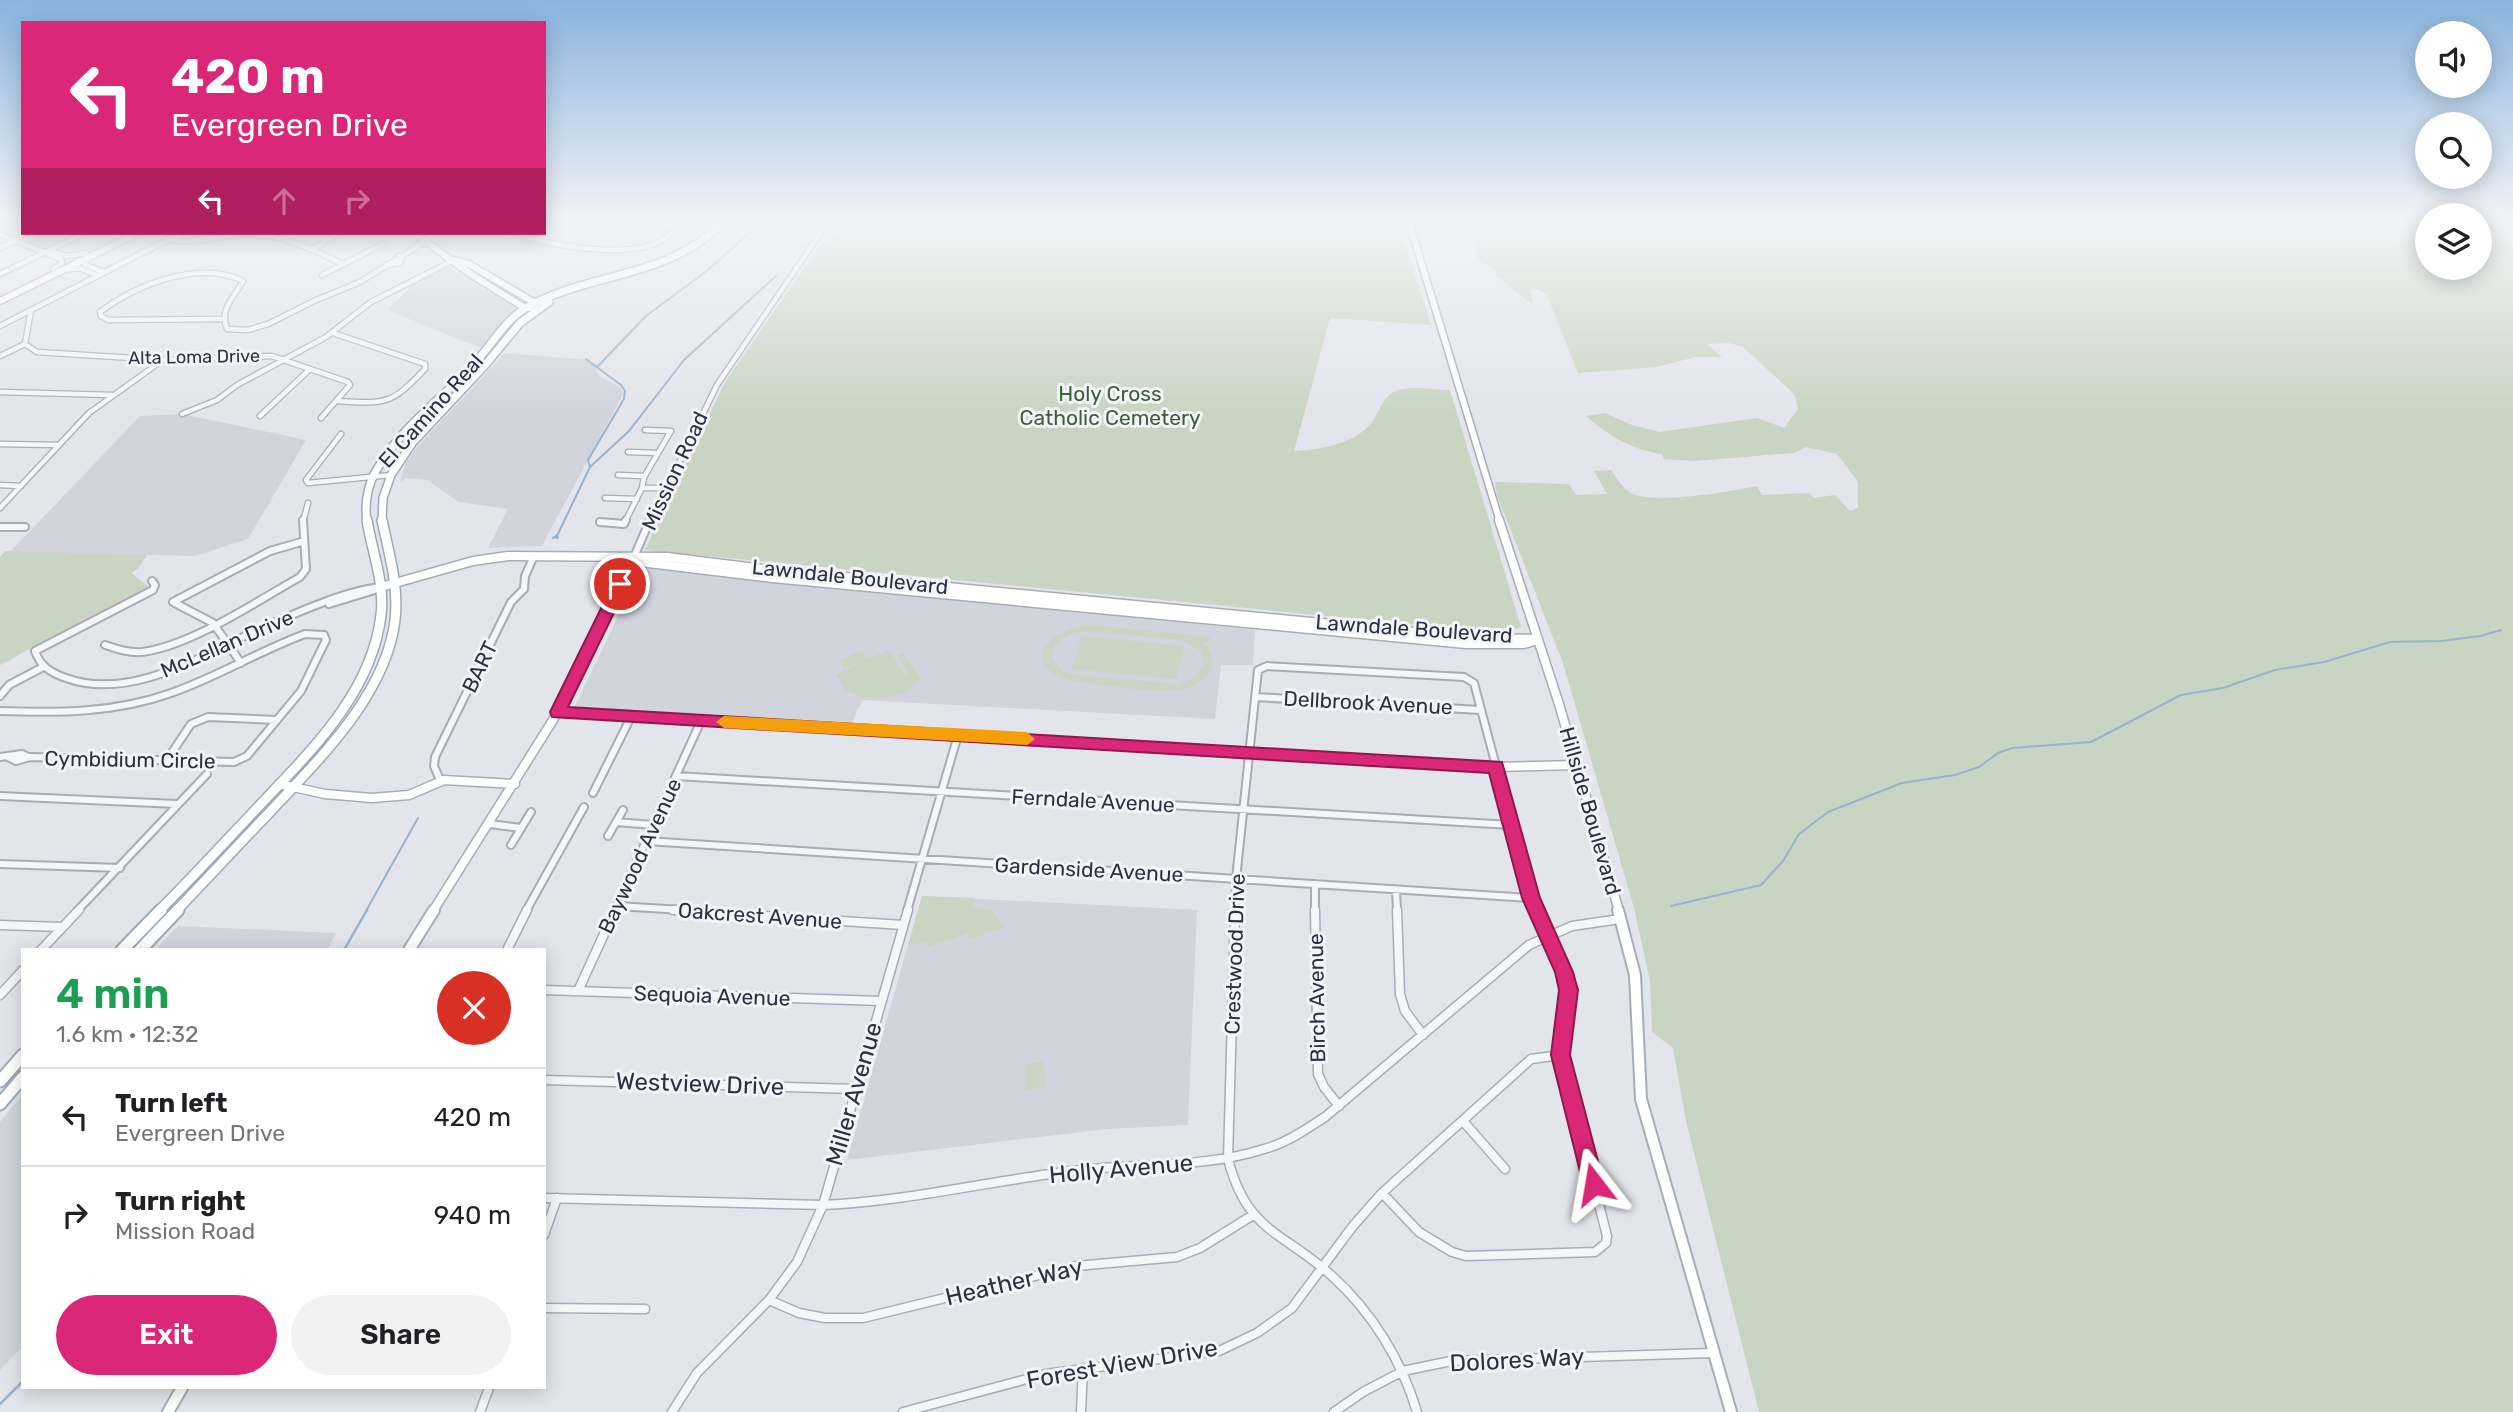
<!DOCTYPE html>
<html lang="en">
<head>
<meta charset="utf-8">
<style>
  body { margin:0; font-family:Rubik,sans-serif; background:#f2f2f2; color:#202124; height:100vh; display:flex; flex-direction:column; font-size:26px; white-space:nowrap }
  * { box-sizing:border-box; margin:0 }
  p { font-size:23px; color:#757577 }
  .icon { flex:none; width:38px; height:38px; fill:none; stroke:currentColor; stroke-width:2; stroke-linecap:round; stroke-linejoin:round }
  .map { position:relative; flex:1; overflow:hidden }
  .panel { position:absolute; left:21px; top:948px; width:525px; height:441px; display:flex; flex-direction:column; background:#fff; border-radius:0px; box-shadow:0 4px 18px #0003 }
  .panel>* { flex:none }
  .hud { position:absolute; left:21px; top:21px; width:525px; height:214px; border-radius:0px; box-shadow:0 4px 18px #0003; background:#db2777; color:#fff; overflow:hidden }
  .fabs { position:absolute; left:2415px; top:21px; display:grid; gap:14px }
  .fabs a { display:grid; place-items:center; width:77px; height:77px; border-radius:50%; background:#fff; box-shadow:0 4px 18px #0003; font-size:35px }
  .pin { position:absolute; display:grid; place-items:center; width:60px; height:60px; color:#fff; margin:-30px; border:4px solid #fff; border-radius:50%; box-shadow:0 2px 7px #0007 }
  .me { position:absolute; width:77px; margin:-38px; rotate:346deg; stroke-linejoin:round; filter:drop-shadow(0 0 5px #0008) }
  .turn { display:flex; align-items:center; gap:24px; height:147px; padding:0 35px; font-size:32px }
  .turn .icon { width:91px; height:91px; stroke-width:2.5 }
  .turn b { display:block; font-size:49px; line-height:60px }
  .lanes { display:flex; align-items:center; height:66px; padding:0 35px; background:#0003; justify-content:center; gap:35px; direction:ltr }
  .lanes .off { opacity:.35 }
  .round { display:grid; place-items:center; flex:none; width:74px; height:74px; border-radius:37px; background:#f2f2f2 }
  .headline { display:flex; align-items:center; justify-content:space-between; height:119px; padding:0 35px }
  h1 { font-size:42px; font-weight:600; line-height:52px; color:#1e9e55 }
  .primary-button { display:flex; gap:14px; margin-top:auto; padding:14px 35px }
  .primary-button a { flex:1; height:80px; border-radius:42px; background:#db2777; color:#fff; font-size:28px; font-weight:600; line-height:80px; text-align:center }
  .primary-button a+a { background:#f2f2f2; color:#202124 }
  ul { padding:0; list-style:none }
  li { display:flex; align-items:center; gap:21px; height:98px; padding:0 35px; border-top:2px solid #e0e0e0 }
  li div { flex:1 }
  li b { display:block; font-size:26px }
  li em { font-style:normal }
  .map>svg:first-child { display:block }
  .built { fill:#d0d4dd }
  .green { fill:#c7d5c2; fill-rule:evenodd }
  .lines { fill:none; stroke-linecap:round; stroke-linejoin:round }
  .stream-far1 { stroke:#9bb2cd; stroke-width:2 }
  .stream { stroke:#9bb2cd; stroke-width:2.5 }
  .street-far2-casing { stroke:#a7acb6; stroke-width:7 }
  .street-far1-casing { stroke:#a7acb6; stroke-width:10 }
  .street-casing { stroke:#a7acb6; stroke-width:11 }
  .secondary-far2-casing { stroke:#a7acb6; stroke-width:9 }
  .secondary-far1-casing { stroke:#a7acb6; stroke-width:11 }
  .secondary-casing { stroke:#a7acb6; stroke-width:14 }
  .primary-far2-casing { stroke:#a0a9b7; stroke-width:10 }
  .primary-far1-casing { stroke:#a0a9b7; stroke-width:12 }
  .primary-casing { stroke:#a0a9b7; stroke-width:15 }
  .street-far2 { stroke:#f5f6f9; stroke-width:4.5 }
  .street-far1 { stroke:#f5f6f9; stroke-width:6 }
  .street { stroke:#f5f6f9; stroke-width:8 }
  .secondary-far2 { stroke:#fff; stroke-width:6 }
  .secondary-far1 { stroke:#fff; stroke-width:8 }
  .secondary { stroke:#fff; stroke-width:10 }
  .primary-far2 { stroke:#fff; stroke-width:7 }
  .primary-far1 { stroke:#fff; stroke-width:9 }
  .primary { stroke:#fff; stroke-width:11 }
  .route { fill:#db2777; stroke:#8e194d; stroke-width:2 }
  .slow { fill:#f59e0b }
  .labels { text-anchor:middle; stroke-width:6; stroke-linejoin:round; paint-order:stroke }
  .far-street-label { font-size:18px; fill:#293244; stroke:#f2f4f8 }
  .park-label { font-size:21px; fill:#3c6135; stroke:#f2f4f8 }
  .street-label { font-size:21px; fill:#293244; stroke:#f2f4f8 }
  .near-street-label { font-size:24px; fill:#293244; stroke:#f2f4f8 }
</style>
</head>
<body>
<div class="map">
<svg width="2513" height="1412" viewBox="0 0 2513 1412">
  <rect width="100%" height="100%" fill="#e2e5eb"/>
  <path class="built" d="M448 267 515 307 481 348 387 310 414 284Z
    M505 353 588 360 598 366 596 371 600 376 621 388 623 394 542 546 488 548 508 509 459 502 427 480 406 478 400 482 406 463 418 446Z
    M182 414 306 440 248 539 195 556 10 552 140 416Z
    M641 568 1255 630 1253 665H1221L1215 719 862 700 852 722 574 708Z
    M922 896 1197 910 1188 1125 1107 1129 847 1160Z
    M178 926 336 933 327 950H155Z
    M23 1094V1346L0 1370V1122Z"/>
  <path class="green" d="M856 219H1397L1431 325 1330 318 1294 451C1320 450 1356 444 1373 421 1380 411 1383 396 1396 391 1412 385 1434 390 1450 390L1521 627 1504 633 645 550 725 382 819 247Z
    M1485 219H2427V268H2480V219H2513V1412H1759L1686 1121 1673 1048 1652 1032 1650 981 1634 908 1563 663 1497 495 1495 482 1569 484 1576 495 1607 494 1594 471 1611 470C1616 477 1621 486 1628 491 1650 507 1731 491 1757 486L1762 495 1809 493 1814 498 1835 495 1850 511 1858 508V482L1837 454 1806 447 1794 453 1694 461 1664 459 1662 454C1632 450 1609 436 1586 416L1605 413 1632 425 1659 432 1757 418 1784 428 1798 409 1794 394 1743 347 1729 343 1707 344 1722 357H1695L1657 367 1578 373 1547 295 1538 289H1531L1533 304C1519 297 1511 284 1496 277V272C1491 266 1487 266 1481 262 1467 252 1481 233 1487 223Z
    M5 551 147 555 138 569 131 573 149 587 45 642C29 646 16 658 0 665V557Z
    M1092 625 1210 637 1209 642H1203C1213 652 1217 664 1207 676 1200 684 1189 689 1179 690 1160 693 1071 684 1056 675 1019 652 1066 624 1092 625ZM1085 631 1183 640 1201 651 1204 665 1195 677 1178 684 1077 675 1062 671 1052 658C1054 639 1068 633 1085 631Z
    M1082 636 1184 646 1176 679 1072 669Z
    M862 651 868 659 887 651 891 652 906 676 909 674 897 656 904 653 922 681 912 685 914 689C892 698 869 702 846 691L836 675 863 661 844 668 839 660Z
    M922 896 974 898 973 906 992 910 1005 927 970 939 968 933 927 947 926 942 908 946Z
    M1044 1062 1045 1087 1026 1090 1025 1064Z"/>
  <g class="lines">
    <path class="stream-far1" d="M598 366 646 316 708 270 765 219
      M590 467 629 431 684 360 776 276
      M553 538 557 535 558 538
      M556 538 590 467 588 460 624 399 625 391 621 385 586 359
      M1671 906 1761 885 1783 861 1799 834 1828 812 1902 783 1955 775 1979 767 1998 753 2012 748 2091 742 2181 695 2223 688 2275 670 2324 662 2390 642 2441 641 2481 636 2501 630
      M366 911 418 818"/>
    <path class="stream" d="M344 950 367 910
      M0 1404 23 1381"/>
    <g class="street-far2-casing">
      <path id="street-far2" d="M611 219 678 227
        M544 223 553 219
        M513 233C551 245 613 257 652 245 666 240 676 229 686 219
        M0 234 61 259 62 263 53 269
        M169 239C195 245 219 235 245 234 280 233 312 249 343 264
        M0 248 16 240
        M313 249 339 233
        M48 251 67 256 86 253
        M88 258 85 265 104 272
        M386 265 400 263 402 259 399 256
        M65 270 79 268 97 275
        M0 274 85 233
        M322 275 383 244
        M31 310 25 344 37 352 164 360 272 356 348 382 350 385 321 418
        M222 319 108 320 101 316 100 312C136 285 200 259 243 281 234 298 219 308 227 329L248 330 268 324 314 301 360 282 426 241
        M0 326 181 233
        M333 333 425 364V369C391 405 386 404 338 401
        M0 356 25 344
        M0 392 112 395
        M182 414 217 400 237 385 326 337 371 302 454 260
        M260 416 310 369
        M341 434 306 480 308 483 391 475
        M0 444 59 445
        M628 452 658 453
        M618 475 644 476
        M0 485 21 486
        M642 488H665
        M605 498 637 499
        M0 508 89 413 163 360
        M303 522 308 503
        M625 522 642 488 644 477 671 431 645 430
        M650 522 717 385 830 219"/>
    </g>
    <g class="street-far1-casing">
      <path id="street-far1" d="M600 522 624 524 626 520
        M0 527H25
        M634 557 650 520
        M152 581 155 585 153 590 35 651C40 666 51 673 66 678 132 702 206 653 264 627 296 613 347 590 381 587
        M329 604 378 589
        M105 645C117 649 129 653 142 652 191 646 257 601 300 577L306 569 303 520
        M241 663 213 623 173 602 270 551 301 542
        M0 696 9 685 43 667
        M1255 697 1480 710
        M0 711C58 713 116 713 171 693 217 677 259 651 305 634L324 635 326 640 301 691 247 756 234 762 30 757 16 761 8 757
        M0 757 22 754 28 757
        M167 760 191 724 208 717 277 720
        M676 776 1511 825
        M440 780 434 766 435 757 511 602 524 589 525 576 534 556
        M593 793 631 717
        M0 796 177 804
        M616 822 654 825
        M489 824 521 828
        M608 836 623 810
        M646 841 1531 898
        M511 845 531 812
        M0 864 120 868
        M1315 884V911
        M1396 890 1397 911
        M617 906 699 911
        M77 911 207 774
        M526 911 584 807
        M614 911 701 721
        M907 911 958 735
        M1235 911 1236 879 1258 670 1267 666 1464 677 1474 683 1531 898 1537 911"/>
    </g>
    <g class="street-casing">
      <path id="street" d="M673 910 903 925
        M1235 910 1228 1159C1247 1233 1283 1231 1332 1276 1372 1312 1402 1361 1417 1412
        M1315 910 1318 1074 1324 1087 1339 1106
        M1397 910 1400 994 1405 1011 1423 1035
        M0 925 62 927
        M41 950 79 910
        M507 950 527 910
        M544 990 881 1001
        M578 991 615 910
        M0 995 23 970
        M544 1080 855 1089
        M1463 1121 1505 1169
        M1382 1193 1419 1232 1452 1252 1466 1256 1595 1252 1606 1243 1607 1236 1561 1055 1568 990 1564 972 1536 910
        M544 1198 823 1205C910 1201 994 1180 1080 1170 1142 1163 1205 1168 1264 1149 1287 1143 1306 1129 1325 1117L1529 945 1572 926 1620 919
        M544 1235 557 1198
        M769 1300 799 1313 825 1318H863L1076 1266 1177 1257 1200 1248 1253 1215
        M544 1308 645 1309
        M480 1412 489 1388
        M672 1412 697 1373 769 1300 797 1262 823 1205 908 910
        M903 1412 1046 1374 1219 1351 1257 1333 1292 1308 1353 1226 1382 1193 1531 1059 1561 1055
        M1081 1412 1083 1368
        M1334 1412 1363 1392 1403 1371 1451 1361 1712 1353"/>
    </g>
    <g class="secondary-far2-casing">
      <path id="secondary-far2" d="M1408 219 1500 522
        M414 233 472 275 525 308H532
        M454 260 469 264 535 303 539 308
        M0 301 138 233"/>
    </g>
    <g class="secondary-far1-casing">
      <path id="secondary-far1" d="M1499 520 1559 704 1619 911
        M634 557 640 562 773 578 1466 644H1524L1538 640
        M381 587 473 561 508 556 667 557 772 570 1477 638 1538 639
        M558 712 1496 767 1577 765
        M279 784 325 794 372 798 409 795 444 780 515 784
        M433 911 553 720 634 557"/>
    </g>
    <g class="secondary-casing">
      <path id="secondary" d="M1618 910 1635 975 1641 1099 1731 1412
        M409 950 434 910
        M168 1412 182 1388"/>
    </g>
    <g class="primary-far2-casing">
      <path id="primary-far2" d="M367 522C364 503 368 482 379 466 403 426 443 398 474 364 492 345 505 319 529 306 600 269 665 281 727 219
        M382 522 383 498 391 475 413 442 486 364 520 323 549 302"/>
    </g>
    <g class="primary-far1-casing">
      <path id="primary-far1" d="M159 911C193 877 226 841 259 806 310 752 372 693 381 615 385 583 372 552 367 520
        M176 911C207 879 237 846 268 814 317 761 386 696 395 620 399 586 389 554 382 520"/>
    </g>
    <g class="primary-casing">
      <path id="primary" d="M122 950 161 910
        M140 950 178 910
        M0 1081 23 1055
        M0 1104 23 1077"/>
    </g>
    <use href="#street-far2" class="street-far2"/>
    <use href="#street-far1" class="street-far1"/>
    <use href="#street" class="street"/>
    <use href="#secondary-far2" class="secondary-far2"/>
    <use href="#secondary-far1" class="secondary-far1"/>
    <use href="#secondary" class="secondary"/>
    <use href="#primary-far2" class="primary-far2"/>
    <use href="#primary-far1" class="primary-far1"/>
    <use href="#primary" class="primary"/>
  </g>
  <linearGradient id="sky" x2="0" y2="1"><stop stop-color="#89b3dd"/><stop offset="0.53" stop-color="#f2f3f6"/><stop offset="1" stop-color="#f2f3f6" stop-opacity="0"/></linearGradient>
  <rect width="2513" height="417" fill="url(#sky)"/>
  <path class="route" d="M620 579 628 584 568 707 1502 762 1540 898 1573 972 1578 990 1570 1055 1604 1184 1601 1192 1594 1195 1587 1192 1583 1184 1551 1055 1559 990 1555 972 1522 898 1489 773 552 717 550 712 613 584Z"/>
  <path class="slow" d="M724 716 1027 732 1035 739 1027 745 724 728 716 722Z"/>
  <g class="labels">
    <g class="far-street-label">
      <text transform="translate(194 357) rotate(-1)" y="6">Alta Loma Drive</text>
    </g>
    <g class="park-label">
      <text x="1110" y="401">Holy Cross<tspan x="1110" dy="24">Catholic Cemetery</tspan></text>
    </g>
    <g class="street-label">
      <text transform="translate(431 411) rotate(-48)" y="7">El Camino Real</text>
      <text transform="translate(675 471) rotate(-65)" y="7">Mission Road</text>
      <text transform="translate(850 577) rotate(6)" y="7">Lawndale Boulevard</text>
      <text transform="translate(1414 629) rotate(4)" y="7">Lawndale Boulevard</text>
      <text transform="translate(227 644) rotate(-23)" y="7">McLellan Drive</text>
      <text transform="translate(480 667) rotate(-64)" y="7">BART</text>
      <text transform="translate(1368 703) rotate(3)" y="7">Dellbrook Avenue</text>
      <text transform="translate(130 760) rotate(1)" y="7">Cymbidium Circle</text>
      <text transform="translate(1093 801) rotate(3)" y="7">Ferndale Avenue</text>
      <text transform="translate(1590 811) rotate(74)" y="7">Hillside Boulevard</text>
      <text transform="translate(640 856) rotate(-65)" y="7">Baywood Avenue</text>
      <text transform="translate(1089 870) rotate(3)" y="7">Gardenside Avenue</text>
      <text transform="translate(760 916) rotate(4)" y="7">Oakcrest Avenue</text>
      <text transform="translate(1235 954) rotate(-88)" y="7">Crestwood Drive</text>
      <text transform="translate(712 996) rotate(2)" y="7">Sequoia Avenue</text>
      <text transform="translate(1317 998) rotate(-91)" y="7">Birch Avenue</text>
    </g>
    <g class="near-street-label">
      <text transform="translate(700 1084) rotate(2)" y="8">Westview Drive</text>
      <text transform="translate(854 1094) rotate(-74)" y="8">Miller Avenue</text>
      <text transform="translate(1121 1169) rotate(-5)" y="8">Holly Avenue</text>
      <text transform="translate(1014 1282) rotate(-13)" y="8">Heather Way</text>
      <text transform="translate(1517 1360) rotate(-3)" y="8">Dolores Way</text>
      <text transform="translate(1122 1364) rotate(-10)" y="8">Forest View Drive</text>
    </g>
  </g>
</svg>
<div class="fabs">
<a><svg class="icon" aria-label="sound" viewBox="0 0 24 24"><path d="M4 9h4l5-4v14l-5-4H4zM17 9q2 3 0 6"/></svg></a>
<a><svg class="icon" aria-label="search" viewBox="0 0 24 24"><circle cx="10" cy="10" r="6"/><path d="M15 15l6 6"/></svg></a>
<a><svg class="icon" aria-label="layers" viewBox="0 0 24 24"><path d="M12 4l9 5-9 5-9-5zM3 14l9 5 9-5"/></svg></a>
</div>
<div class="pin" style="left:620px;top:584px;background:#d93025"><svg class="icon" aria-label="arrive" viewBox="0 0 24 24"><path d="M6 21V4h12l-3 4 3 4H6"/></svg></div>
<svg class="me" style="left:1594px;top:1184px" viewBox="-20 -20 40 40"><path d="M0-17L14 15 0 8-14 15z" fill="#db2777" stroke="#fff" stroke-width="4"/></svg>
<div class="hud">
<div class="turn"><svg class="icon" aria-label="left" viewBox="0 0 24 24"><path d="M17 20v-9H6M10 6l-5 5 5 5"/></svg><div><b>420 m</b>Evergreen Drive</div></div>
<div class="lanes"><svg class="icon" aria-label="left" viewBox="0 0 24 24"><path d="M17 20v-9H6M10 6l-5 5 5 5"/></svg><svg class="icon off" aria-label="ahead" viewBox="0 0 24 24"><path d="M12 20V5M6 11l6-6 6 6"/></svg><svg class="icon off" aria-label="right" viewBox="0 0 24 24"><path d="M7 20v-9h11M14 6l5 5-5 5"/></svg></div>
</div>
<section class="panel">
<div class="headline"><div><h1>4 min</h1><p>1.6 km · 12:32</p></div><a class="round" style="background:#d93025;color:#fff"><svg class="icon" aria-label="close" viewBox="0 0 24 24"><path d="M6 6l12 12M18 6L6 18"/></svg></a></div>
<ul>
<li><svg class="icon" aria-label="left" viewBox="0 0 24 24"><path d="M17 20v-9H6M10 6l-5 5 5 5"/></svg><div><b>Turn left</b><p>Evergreen Drive</p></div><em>420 m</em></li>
<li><svg class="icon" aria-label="right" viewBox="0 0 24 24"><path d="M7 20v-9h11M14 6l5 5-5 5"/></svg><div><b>Turn right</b><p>Mission Road</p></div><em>940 m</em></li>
</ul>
<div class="primary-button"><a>Exit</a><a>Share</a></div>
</section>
</div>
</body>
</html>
